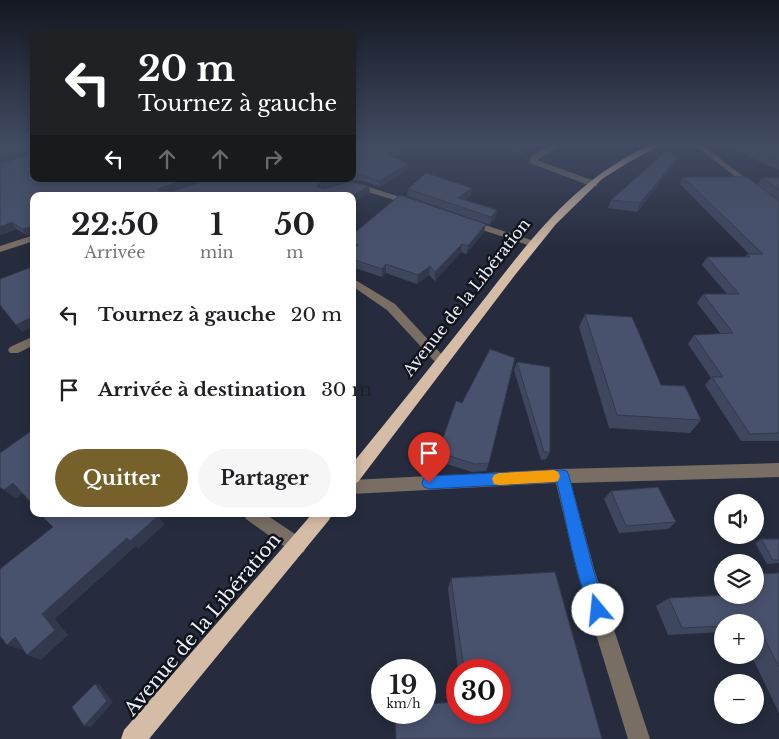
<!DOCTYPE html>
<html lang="fr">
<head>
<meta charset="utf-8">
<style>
  body { margin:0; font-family:"Libre Baskerville",serif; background:#f6f6f6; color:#202124; height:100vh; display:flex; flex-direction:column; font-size:19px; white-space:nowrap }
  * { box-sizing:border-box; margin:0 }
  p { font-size:16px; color:#757577 }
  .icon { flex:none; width:28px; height:28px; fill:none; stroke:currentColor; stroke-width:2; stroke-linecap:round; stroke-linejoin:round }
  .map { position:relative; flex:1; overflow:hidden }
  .details { position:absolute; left:30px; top:192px; width:326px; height:325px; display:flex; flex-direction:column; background:#fff; border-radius:10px; box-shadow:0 2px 12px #0003 }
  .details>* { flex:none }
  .hud { position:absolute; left:30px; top:30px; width:326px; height:152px; border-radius:10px; box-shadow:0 2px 12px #0003; background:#202124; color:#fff; overflow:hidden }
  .fabs { position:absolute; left:714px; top:494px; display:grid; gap:10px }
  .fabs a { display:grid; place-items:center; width:50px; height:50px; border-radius:50%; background:#fff; box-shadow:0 2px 12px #0003; font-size:25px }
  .speed { position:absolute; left:371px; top:659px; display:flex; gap:10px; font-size:25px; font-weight:700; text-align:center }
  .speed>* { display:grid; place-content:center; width:65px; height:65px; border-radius:50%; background:#fff; box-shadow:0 2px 12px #0003; line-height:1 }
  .speed small { font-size:12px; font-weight:400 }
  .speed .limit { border:8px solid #d22; background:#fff; color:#111 }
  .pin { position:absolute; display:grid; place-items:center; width:42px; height:42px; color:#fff; margin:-51px -21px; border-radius:50% 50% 50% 0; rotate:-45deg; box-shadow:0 0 5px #0007 }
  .pin .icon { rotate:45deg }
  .me { position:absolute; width:55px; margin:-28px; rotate:343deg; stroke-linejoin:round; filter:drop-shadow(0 0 4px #0008) }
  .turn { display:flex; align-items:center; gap:18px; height:105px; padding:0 25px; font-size:22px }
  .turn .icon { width:65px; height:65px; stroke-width:2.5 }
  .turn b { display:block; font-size:35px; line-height:42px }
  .lanes { display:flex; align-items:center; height:48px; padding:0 25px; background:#0003; justify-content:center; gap:25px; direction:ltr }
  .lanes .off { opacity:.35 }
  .eta { display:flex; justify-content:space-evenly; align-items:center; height:85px; text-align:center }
  .eta b { font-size:30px; font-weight:700; line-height:35px }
  .action { display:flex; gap:10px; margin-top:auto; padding:10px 25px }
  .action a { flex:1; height:58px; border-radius:30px; background:#77612b; color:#fff; font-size:20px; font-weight:700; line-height:58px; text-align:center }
  .action a+a { background:#f6f6f6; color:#202124 }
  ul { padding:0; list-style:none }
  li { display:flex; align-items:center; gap:15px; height:75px; padding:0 25px }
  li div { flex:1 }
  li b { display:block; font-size:19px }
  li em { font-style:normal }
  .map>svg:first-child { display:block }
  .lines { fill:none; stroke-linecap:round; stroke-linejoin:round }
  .service { fill:#796e64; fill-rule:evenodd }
  .minor { fill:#796e64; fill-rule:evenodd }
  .trunk { fill:#d5bca6; fill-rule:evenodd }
  .wall { fill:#3f475e }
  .shaded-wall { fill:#33394c }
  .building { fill:#49526d; stroke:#33394c }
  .route { fill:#1a73e8; stroke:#114b97 }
  .slow { fill:#f59e0b }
  .labels { text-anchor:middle; stroke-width:5; stroke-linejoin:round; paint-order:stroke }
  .street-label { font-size:16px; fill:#ecf1fc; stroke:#12141c }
  .near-street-label { font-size:19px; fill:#ecf1fc; stroke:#12141c }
</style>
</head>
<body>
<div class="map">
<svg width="779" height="739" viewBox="0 0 779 739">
  <rect width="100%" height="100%" fill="#262c3d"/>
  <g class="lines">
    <path class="service" d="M551 146H560L537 160 597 182V186H591L530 163 531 156Z"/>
    <path class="minor" d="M696 146H704L779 204V211Z
      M351 183H357L415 202 408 204 351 187Z
      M470 220 537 242 539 244 537 246H531L467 225V221Z
      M34 235V241L0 252V246Z
      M352 278 395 304 446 359 448 362 446 365H438L387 310 352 286Z
      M34 336V345L18 353H10L8 350 10 347Z
      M779 463V477L571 483 595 572 650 739H628L577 572 556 483 352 494V480L562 469Z
      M244 514H265L304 540 306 546 304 552 298 554 292 552 246 519Z"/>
    <path class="trunk" d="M648 146H659L629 162 602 179 556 224 515 275 358 482 352 484V464C391 416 429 369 467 321 522 252 565 185 648 146Z
      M312 514H332L329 520 149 739H121L124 730Z"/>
  </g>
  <path class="wall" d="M34 146V179H207L171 191H172L210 179H352V146H420L395 157 408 164V170L380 187 364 181 348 180 322 189 370 193 352 202V196H34V238L31 234 27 235 16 229 0 235 32 155 0 162Z
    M496 146H533L521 156Z
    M731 146H779V170L729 148Z
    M677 158 673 166 637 212 608 208 611 200Z
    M683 177 757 185 762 177 779 178V441H741L705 385 711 378 688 344 694 335 721 334 697 303 703 294H727L702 265 707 257H745L747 254H749L680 184Z
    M408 189 471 195 465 200 497 210 495 219 490 225 407 196Z
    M484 232 466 254 461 252 435 281 429 275 417 284 386 273 382 277 352 267V235Z
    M585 314 661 385 701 420 690 433 609 428 579 327Z
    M517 362 550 452 546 459 541 460 514 370Z
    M438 452 489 463 486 471 472 472 437 461Z
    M611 491 676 522 668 529 619 533 604 499Z
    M761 539H779V563L767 564 755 543Z
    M779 573V713L751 655H755V622H722V632L668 635 656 606 669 598 722 595 717 583 722 580V595H755Z
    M451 578 602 739H396L395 712H458L500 670H458L448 589Z"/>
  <path class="shaded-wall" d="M407 146H420L388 160V154Z
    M527 146H533L521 156 522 150Z
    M30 148 34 154 0 162V155Z
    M677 158 673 166 637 212 640 203Z
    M408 164V170L380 187 379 181Z
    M187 179H207L162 194 159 190 160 188Z
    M333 179H348V180L318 190 317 187 318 184Z
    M369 186 370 193 352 202V196Z
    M472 188 471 195 457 206 458 198Z
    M497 210 495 219 490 225 491 217Z
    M12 222 16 229 0 235V227Z
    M486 224 484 232 466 254 468 246Z
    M31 227 34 234 27 235 22 229Z
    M462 244 461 252 435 281V272Z
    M386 264V273L382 277V269Z
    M430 266 429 275 417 284 418 275Z
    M34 316V326L22 332 16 325Z
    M13 483 24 492 16 499 4 490Z
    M158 516 165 524 138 549 136 546 55 619 68 635 41 660 27 655 42 614 127 538Z
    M15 637 30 642 22 650 7 645Z
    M95 684 100 685 113 702 91 727 84 726Z"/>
  <path class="building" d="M0 146H34V179H187L160 188 159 190 172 191 210 179H333L318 184 317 187 323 189 349 182 369 186 352 196H34V236L31 234V227L22 229 12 222 0 227V163L32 155V150L30 148 0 155Z
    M352 146H407L388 154 408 164 379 181 363 175 352 174Z
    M513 146H527L522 150Z
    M745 146H779V161Z
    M668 150 677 158 640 203 611 200Z
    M426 173 472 188 458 198 497 210 491 217 408 189Z
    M683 177H747L779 201V433L750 434 712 377H723L694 335 733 333 703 294H739L707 257H750L747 254H763Z
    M762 177 779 178V190Z
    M400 195 486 224 468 246 462 244 435 272 430 266 418 275 386 264 382 269 352 259V249L359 245 352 243V235Z
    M34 266V316L16 325 0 305V279Z
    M585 314 632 317 661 385 685 386 701 420 617 415Z
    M490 349 515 358 489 463 474 464 438 452 456 401 462 403Z
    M517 362 550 367V452H544Z
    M34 429V506L13 483 4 490 0 487V453Z
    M658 487 676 522 626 526 611 491Z
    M40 514H155L158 516 130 541 127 538 42 614 55 630 27 655 15 637 7 645 0 636V569L53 527Z
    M761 539H779V560H773Z
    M555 572 602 739H396L395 712H425V704L458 702V712H500V670H464L451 578Z
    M779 573V667L757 624H755V622H722V626L682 628 669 598 731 595H755V574Z
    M95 684 107 701 84 726 72 707Z"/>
  <linearGradient id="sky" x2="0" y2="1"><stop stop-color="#151822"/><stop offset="0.58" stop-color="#414b62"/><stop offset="1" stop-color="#414b62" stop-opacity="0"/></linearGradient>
  <rect width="779" height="250" fill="url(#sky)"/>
  <path class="route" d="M562 470 567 471 569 476 594 572 606 610 604 615 598 618 592 615C575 574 567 526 557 482L429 489 424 487 422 483 424 478 429 476Z"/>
  <path class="slow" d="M554 470 558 472 560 476 558 481 554 482 499 485 494 484 492 479 494 475 499 473Z"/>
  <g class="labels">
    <g class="street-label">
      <text transform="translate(466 297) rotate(-52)" y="6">Avenue de la Libération</text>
    </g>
    <g class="near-street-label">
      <text transform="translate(202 624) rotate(-50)" y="7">Avenue de la Libération</text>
    </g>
  </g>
</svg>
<div class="fabs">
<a><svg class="icon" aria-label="sound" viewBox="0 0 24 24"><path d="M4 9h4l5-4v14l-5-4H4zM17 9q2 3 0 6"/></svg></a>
<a><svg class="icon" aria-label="layers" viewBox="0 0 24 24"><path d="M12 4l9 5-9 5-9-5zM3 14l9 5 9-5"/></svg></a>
<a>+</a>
<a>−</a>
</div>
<div class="speed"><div>19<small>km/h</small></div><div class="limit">30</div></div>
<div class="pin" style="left:429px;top:483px;background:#d93025"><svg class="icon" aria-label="arrive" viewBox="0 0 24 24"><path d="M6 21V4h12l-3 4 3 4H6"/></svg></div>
<svg class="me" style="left:598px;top:610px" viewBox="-20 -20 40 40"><circle r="19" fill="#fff"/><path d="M0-13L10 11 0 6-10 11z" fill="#1a73e8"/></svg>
<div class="hud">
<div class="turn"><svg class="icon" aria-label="left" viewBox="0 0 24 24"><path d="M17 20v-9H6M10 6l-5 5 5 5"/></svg><div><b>20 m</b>Tournez à gauche</div></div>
<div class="lanes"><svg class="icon" aria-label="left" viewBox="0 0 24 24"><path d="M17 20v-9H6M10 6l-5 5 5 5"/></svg><svg class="icon off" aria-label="ahead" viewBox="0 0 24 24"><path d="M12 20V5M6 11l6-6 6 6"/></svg><svg class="icon off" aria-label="ahead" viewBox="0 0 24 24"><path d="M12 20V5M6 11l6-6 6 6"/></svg><svg class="icon off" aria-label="right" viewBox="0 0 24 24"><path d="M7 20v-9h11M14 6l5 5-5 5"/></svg></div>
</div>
<section class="details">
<div class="eta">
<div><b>22:50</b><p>Arrivée</p></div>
<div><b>1</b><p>min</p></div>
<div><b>50</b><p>m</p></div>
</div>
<ul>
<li><svg class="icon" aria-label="left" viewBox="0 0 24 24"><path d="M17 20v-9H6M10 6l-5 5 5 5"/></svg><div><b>Tournez à gauche</b></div><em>20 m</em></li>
<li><svg class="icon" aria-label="arrive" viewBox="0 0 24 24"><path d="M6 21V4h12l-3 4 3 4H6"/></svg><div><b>Arrivée à destination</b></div><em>30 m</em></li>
</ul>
<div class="action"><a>Quitter</a><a>Partager</a></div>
</section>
</div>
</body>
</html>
